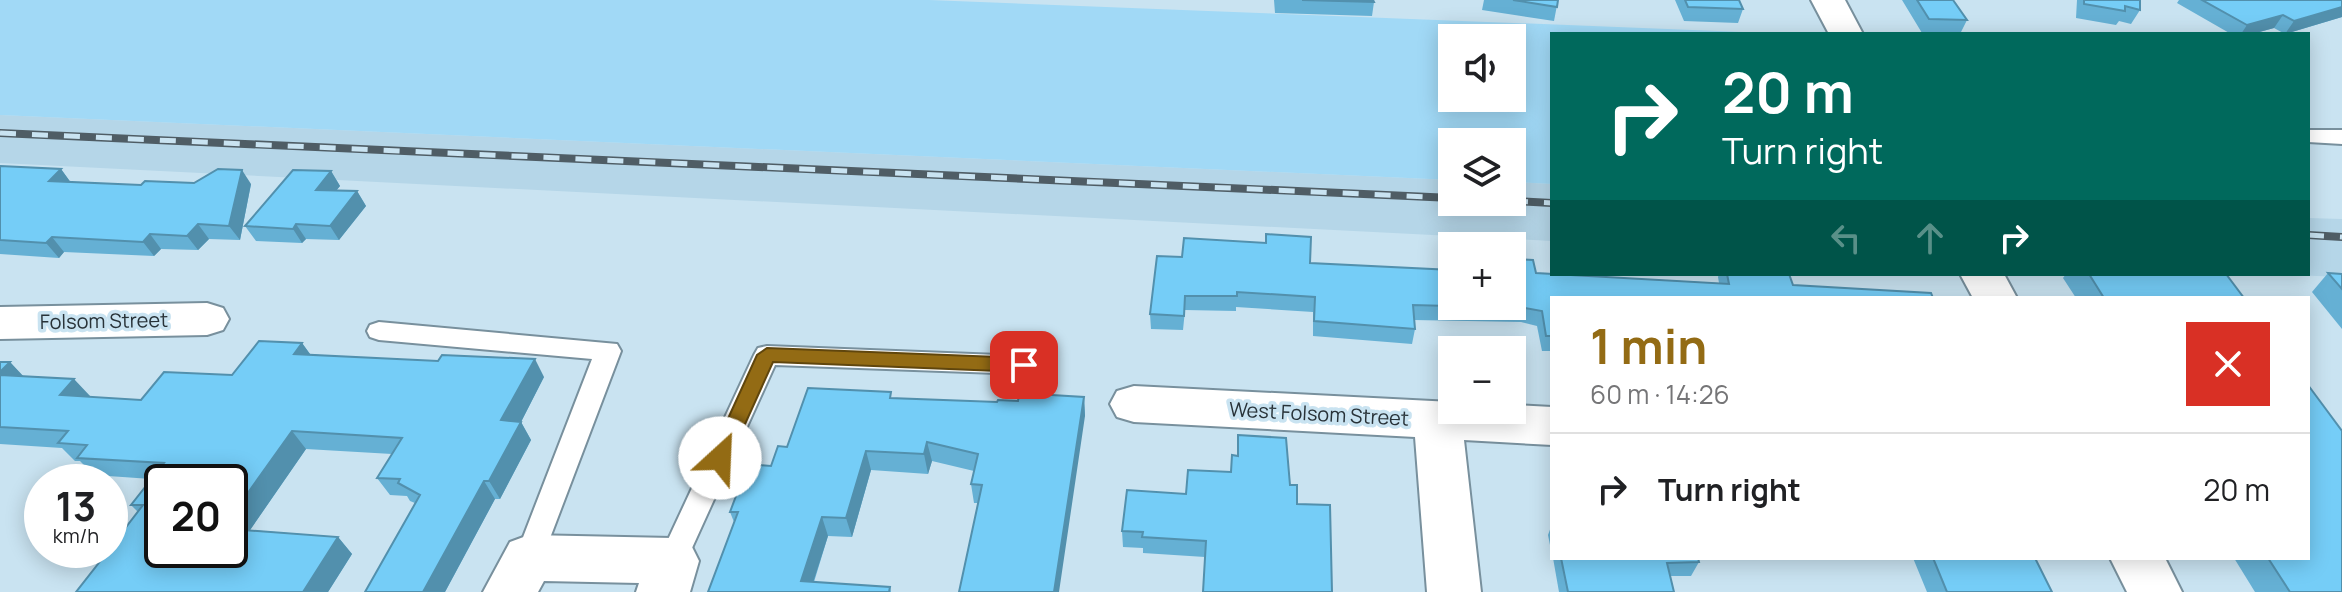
<!DOCTYPE html>
<html lang="en">
<head>
<meta charset="utf-8">
<style>
  body { margin:0; font-family:Manrope,sans-serif; background:#f6f6f6; color:#202124; height:100vh; display:flex; flex-direction:column; font-size:30px; white-space:nowrap }
  * { box-sizing:border-box; margin:0 }
  p { font-size:26px; color:#757577 }
  .icon { flex:none; width:44px; height:44px; fill:none; stroke:currentColor; stroke-width:2; stroke-linecap:round; stroke-linejoin:round }
  .map { position:relative; flex:1; overflow:hidden }
  .panel { position:absolute; left:1550px; top:296px; width:760px; height:264px; display:flex; flex-direction:column; background:#fff; border-radius:0px; box-shadow:0 4px 20px #0003 }
  .panel>* { flex:none }
  .hud { position:absolute; left:1550px; top:32px; width:760px; height:244px; border-radius:0px; box-shadow:0 4px 20px #0003; background:#00695c; color:#fff; overflow:hidden }
  .fabs { position:absolute; left:1438px; top:24px; display:grid; gap:16px }
  .fabs a { display:grid; place-items:center; width:88px; height:88px; border-radius:0px; background:#fff; box-shadow:0 4px 20px #0003; font-size:40px }
  .speed { position:absolute; left:24px; top:464px; display:flex; gap:16px; font-size:40px; font-weight:700; text-align:center }
  .speed>* { display:grid; place-content:center; width:104px; height:104px; border-radius:50%; background:#fff; box-shadow:0 4px 20px #0003; line-height:1 }
  .speed small { font-size:20px; font-weight:400 }
  .speed .limit { border:4px solid #111; border-radius:12px; background:#fff; color:#111 }
  .pin { position:absolute; display:grid; place-items:center; width:68px; height:68px; color:#fff; margin:-34px; border-radius:16px; box-shadow:0 4px 12px #0006 }
  .me { position:absolute; width:88px; margin:-44px; rotate:25deg; stroke-linejoin:round; filter:drop-shadow(0 0 6px #0008) }
  .turn { display:flex; align-items:center; gap:28px; height:168px; padding:0 40px; font-size:36px }
  .turn .icon { width:104px; height:104px; stroke-width:2.5 }
  .turn b { display:block; font-size:56px; line-height:68px }
  .lanes { display:flex; align-items:center; height:76px; padding:0 40px; background:#0003; justify-content:center; gap:40px; direction:ltr }
  .lanes .off { opacity:.35 }
  .round { display:grid; place-items:center; flex:none; width:84px; height:84px; border-radius:0px; background:#f6f6f6 }
  .overview { display:flex; align-items:center; justify-content:space-between; height:136px; padding:0 40px }
  h1 { font-size:48px; font-weight:700; line-height:60px; color:#936b14 }
  ul { padding:0; list-style:none }
  li { display:flex; align-items:center; gap:24px; height:112px; padding:0 40px; border-top:2px solid #e0e0e0 }
  li div { flex:1 }
  li b { display:block; font-size:30px }
  li em { font-style:normal }
  .map>svg:first-child { display:block }
  .built { fill:#b5d6e8 }
  .green { fill:#a1d9f6; fill-rule:evenodd }
  .lines { fill:none; stroke-linecap:round; stroke-linejoin:round }
  .service-casing { stroke:#78909d; stroke-width:4 }
  .minor-casing { stroke:#78909d; stroke-width:4 }
  .tertiary-casing { stroke:#78909d; stroke-width:4 }
  .service { fill:#fff; fill-rule:evenodd }
  .minor { fill:#fff; fill-rule:evenodd }
  .tertiary { fill:#fff; fill-rule:evenodd }
  .rail-casing { stroke:#4f5d65; stroke-width:8 }
  .rail { stroke:#c9e3f1; stroke-width:5; stroke-dasharray:16; stroke-linecap:butt }
  .wall { fill:#65b0d4 }
  .shaded-wall { fill:#5290ad }
  .building { fill:#75cdf7; stroke:#5290ad; stroke-width:2 }
  .route { fill:#936b14; stroke:#60460d; stroke-width:2 }
  .labels { text-anchor:middle; stroke-width:7; stroke-linejoin:round; paint-order:stroke }
  .street-label { font-size:20px; fill:#283238; stroke:#c9e3f1 }
</style>
</head>
<body>
<div class="map">
<svg width="2342" height="592" viewBox="0 0 2342 592">
  <rect width="100%" height="100%" fill="#c9e3f1"/>
  <path class="built" d="M0 115 1452 180V202H1512V182L1552 184V241L0 163Z
    M2308 218 2342 219V277L2270 274H2308Z"/>
  <path class="green" d="M0 0H929L1795 34H1552V184L1512 182V142H1452V180L0 115ZM1452 38H1512V98H1452Z"/>
  <g class="lines">
    <g class="service-casing">
      <path id="service" d="M2308 130H2342V144L2308 142Z
        M379 322 617 344 621 351 539 567 529 570 519 567 515 558 592 359 379 340 370 337 367 331 370 325Z
        M767 346 1024 356 1033 358 1037 365 1033 372 1024 374 775 365 682 570 672 573 662 570 658 561 754 355 758 348Z"/>
    </g>
    <g class="minor-casing">
      <path id="minor" d="M207 303 223 308 229 319 223 330 207 335 0 339V307Z
        M1134 386 1452 402V410H1512V405L1552 407V445L1464 440 1481 592H1427L1415 437 1134 422 1117 417 1110 404 1117 391Z
        M529 535 672 538 691 545 699 561 690 592H636L639 583 544 581 538 592H483L510 542Z"/>
    </g>
    <g class="tertiary-casing">
      <path id="tertiary" d="M1811 0H1845L1863 34H1829Z
        M1960 274H2004L2017 298H1973Z
        M2110 558H2165L2182 592H2127Z"/>
    </g>
    <use href="#service" class="service"/>
    <use href="#minor" class="minor"/>
    <use href="#tertiary" class="tertiary"/>
    <g class="rail-casing">
      <path id="rail" d="M0 133 1452 198
        M1512 201 1552 203
        M2308 235 2342 237"/>
    </g>
    <use href="#rail" class="rail"/>
  </g>
  <path class="wall" d="M1274 0H1373L1374 2 1372 16 1275 13Z
    M1484 0H1558L1554 21 1482 10Z
    M1675 0H1739L1743 9 1738 23 1684 21Z
    M1902 0H1953L1967 20 1960 34 1922 33Z
    M2077 0H2140V10L2131 24 2119 21 2116 25 2076 18Z
    M2179 0H2342V17L2285 34 2274 28 2252 34H2231L2177 3Z
    M0 166 61 169 70 182 141 185 251 184 240 240 209 239 198 250 161 249 154 256 64 252 59 258 0 254Z
    M331 171 340 186 336 191H357L366 206 339 240 306 239 302 243 256 241 245 226Z
    M1182 257 1452 270 1536 273 1719 283 1718 277 1719 274H1789L1793 285 1552 298V351H1542L1537 326 1521 322 1414 320 1415 329 1412 344 1313 336V312L1236 307V311L1185 310 1183 330 1151 329 1150 314Z
    M2328 273 2342 274V329L2312 292Z
    M2066 274H2226L2244 298H2076L2063 278Z
    M302 343 310 354 544 377 521 422 531 440 500 499H495L445 592H365L415 503 410 501 407 496 390 495 377 478 392 454 306 449 250 530 338 537 352 554 328 592H76L138 512 131 505 151 479 94 475 80 461H75L62 448 0 444V362H10L23 377 90 397 141 400 232 375Z
    M1084 397 1085 416 978 503H974L971 484 974 471 932 461 928 474 871 470 852 537 828 536 814 582 890 587 891 592H708L734 522 730 512 787 447 893 398 997 402Z
    M1286 438 1205 557 1143 553V548L1123 547 1122 531 1186 494 1231 472 1237 455Z
    M1552 524V555L1548 535Z
    M1553 558H1698L1699 562 1691 576H1670L1674 592H1559Z
    M1913 558H2035L2052 592H1927Z
    M2234 558H2308L2342 592H2255Z"/>
  <path class="shaded-wall" d="M2342 7V17L2285 34 2294 21Z
    M2283 15 2274 28 2252 34H2241L2247 25Z
    M61 169 72 184 49 181Z
    M242 170 251 184 240 240 229 226Z
    M331 171 340 186 325 204 316 190Z
    M357 191 366 206 339 240 330 226Z
    M198 224 209 239 198 250 187 236Z
    M296 224 306 239 302 243 293 229Z
    M150 234 161 249 154 256 143 242Z
    M52 237 64 252 59 258 46 243Z
    M302 343 315 361 294 354Z
    M535 359 544 377 521 422 531 440 500 499 489 481 501 420Z
    M10 362 27 380 0 378V372Z
    M74 379 91 397 60 395Z
    M1084 397 1085 416 1059 592H1054Z
    M292 431 306 449 239 546 230 536V518Z
    M927 442 932 461 928 474 924 454Z
    M866 451 871 470 852 537 846 518Z
    M484 481 495 499 445 592H423Z
    M822 517 828 536 810 592 801 581Z
    M338 537 352 554 328 592H303Z"/>
  <path class="building" d="M1302 0H1373L1374 2Z
    M1513 0H1558L1557 7Z
    M1685 0H1739L1743 9 1688 7Z
    M1917 0H1953L1967 20 1929 19Z
    M2084 0H2140V10L2125 6V11L2084 4Z
    M2202 0H2342V7L2294 21 2283 15 2247 25Z
    M0 166 61 169 49 181 141 185 145 181 194 183 218 169 242 170 229 226 198 224 187 236 150 234 143 242 52 237 46 243 0 240Z
    M293 170 331 171 316 190 357 191 330 226 296 224 293 229 245 226Z
    M1266 234 1311 237 1310 263 1452 270V306H1512V259L1533 260 1536 273 1729 284 1727 274H1789L1793 285 1931 293 1933 298H1552V336H1546L1542 311 1525 308 1413 305 1415 329 1314 321 1315 297 1237 292V296H1185L1184 316 1150 314 1157 256 1182 257 1184 238 1266 243Z
    M2328 273 2342 274V289Z
    M2089 274H2226L2244 298H2104Z
    M259 341 302 343 294 354 438 361 442 355 535 359 501 420 521 422 489 481H484L423 592H365L420 495 398 483 400 479 377 478 402 438 292 431 230 518V482H162V550H230V529L338 537 303 592H76L109 550H110V548L143 505H131L164 463 77 458 87 445 58 443 68 431 0 427V375L74 379 60 395 141 400 164 372 232 375Z
    M0 362H10L0 372Z
    M2308 385 2342 431V592H2290L2268 558H2308Z
    M808 388 891 392 890 398 997 402 998 400 1018 401 1019 393 1084 397 1054 592H959L982 485 971 484 978 454 927 442 924 454 866 451 846 518 822 517 801 581 890 587 889 592H708L738 512H730L748 464 771 466 778 446 787 447Z
    M1238 435 1286 438 1290 485H1297V504L1330 505 1332 592H1203L1206 541 1142 537 1143 532 1122 531 1127 490 1186 494 1188 470 1231 472 1232 455 1238 456Z
    M1561 558H1698L1699 562 1667 563 1674 592H1568Z
    M1933 558H2035L2052 592H1947Z"/>
  <path class="route" d="M767 348 1024 358 1033 365 1024 372 773 362 727 464H713L710 458 757 355Z"/>
  <g class="labels">
    <g class="street-label">
      <text transform="translate(104 321) rotate(-1)" y="7">Folsom Street</text>
      <text transform="translate(1319 414) rotate(3)" y="7">West Folsom Street</text>
    </g>
  </g>
</svg>
<div class="fabs">
<a><svg class="icon" aria-label="sound" viewBox="0 0 24 24"><path d="M4 9h4l5-4v14l-5-4H4zM17 9q2 3 0 6"/></svg></a>
<a><svg class="icon" aria-label="layers" viewBox="0 0 24 24"><path d="M12 4l9 5-9 5-9-5zM3 14l9 5 9-5"/></svg></a>
<a>+</a>
<a>−</a>
</div>
<div class="speed"><div>13<small>km/h</small></div><div class="limit">20</div></div>
<div class="pin" style="left:1024px;top:365px;background:#d93025"><svg class="icon" aria-label="arrive" viewBox="0 0 24 24"><path d="M6 21V4h12l-3 4 3 4H6"/></svg></div>
<svg class="me" style="left:720px;top:458px" viewBox="-20 -20 40 40"><circle r="19" fill="#fff"/><path d="M0-13L10 11 0 6-10 11z" fill="#936b14"/></svg>
<div class="hud">
<div class="turn"><svg class="icon" aria-label="right" viewBox="0 0 24 24"><path d="M7 20v-9h11M14 6l5 5-5 5"/></svg><div><b>20 m</b>Turn right</div></div>
<div class="lanes"><svg class="icon off" aria-label="left" viewBox="0 0 24 24"><path d="M17 20v-9H6M10 6l-5 5 5 5"/></svg><svg class="icon off" aria-label="ahead" viewBox="0 0 24 24"><path d="M12 20V5M6 11l6-6 6 6"/></svg><svg class="icon" aria-label="right" viewBox="0 0 24 24"><path d="M7 20v-9h11M14 6l5 5-5 5"/></svg></div>
</div>
<section class="panel">
<div class="overview"><div><h1>1 min</h1><p>60 m · 14:26</p></div><a class="round" style="background:#d93025;color:#fff"><svg class="icon" aria-label="close" viewBox="0 0 24 24"><path d="M6 6l12 12M18 6L6 18"/></svg></a></div>
<ul>
<li><svg class="icon" aria-label="right" viewBox="0 0 24 24"><path d="M7 20v-9h11M14 6l5 5-5 5"/></svg><div><b>Turn right</b></div><em>20 m</em></li>
</ul>
</section>
</div>
</body>
</html>
